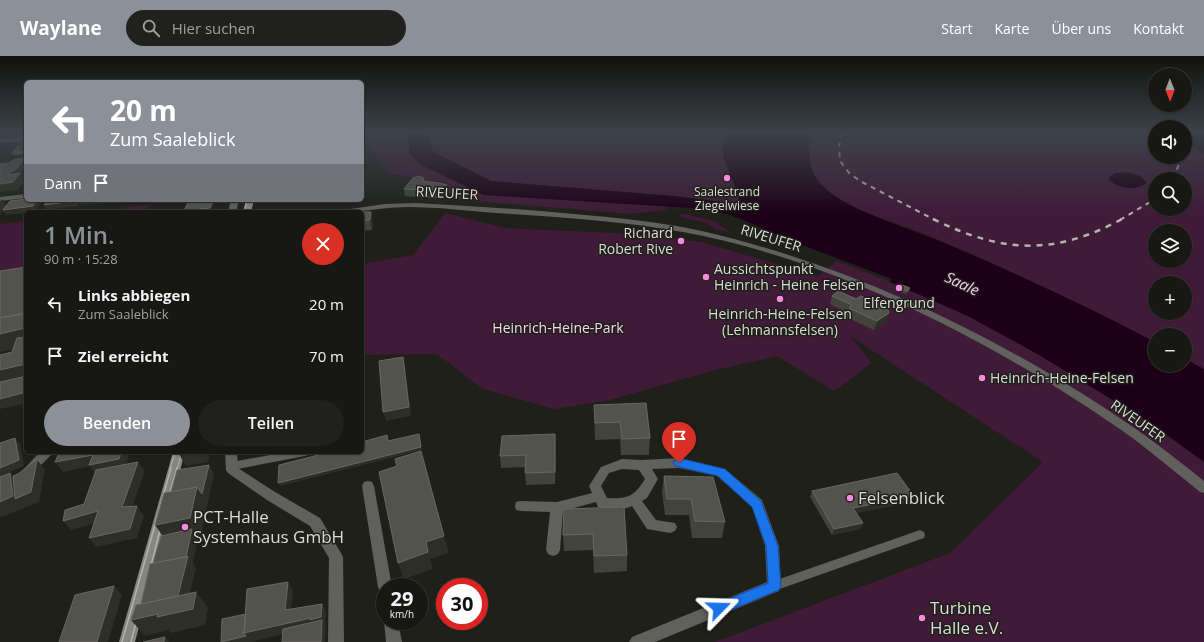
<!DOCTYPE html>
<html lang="de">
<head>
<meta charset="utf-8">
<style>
  body { margin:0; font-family:"Open Sans",sans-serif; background:#20211c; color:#f1f3f6; height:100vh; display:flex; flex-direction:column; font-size:15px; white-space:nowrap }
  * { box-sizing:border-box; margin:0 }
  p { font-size:13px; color:#9ea0a0 }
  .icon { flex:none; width:22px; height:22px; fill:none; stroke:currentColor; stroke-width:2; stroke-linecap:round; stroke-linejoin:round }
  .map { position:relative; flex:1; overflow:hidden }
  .panel { position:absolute; left:24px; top:154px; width:340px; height:244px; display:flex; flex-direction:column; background:#171813; border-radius:6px; box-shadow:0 1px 3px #0004,0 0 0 1px #363733 }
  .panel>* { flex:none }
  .guide { position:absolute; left:24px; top:24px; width:340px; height:122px; border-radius:6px; box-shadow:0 1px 3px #0004,0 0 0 1px #363733; background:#8c9099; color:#fff; overflow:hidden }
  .needle { width:26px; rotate:179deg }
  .fabs { position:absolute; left:1148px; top:12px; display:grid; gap:8px }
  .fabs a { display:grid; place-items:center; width:44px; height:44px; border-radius:50%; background:#171813; box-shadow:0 1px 3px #0004,0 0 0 1px #363733; font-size:20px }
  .speed { position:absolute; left:376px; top:522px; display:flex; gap:8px; font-size:20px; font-weight:700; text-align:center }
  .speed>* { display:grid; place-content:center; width:52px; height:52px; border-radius:50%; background:#171813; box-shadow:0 1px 3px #0004,0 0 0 1px #363733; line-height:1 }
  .speed small { font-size:10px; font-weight:400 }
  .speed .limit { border:6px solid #d22; background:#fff; color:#111 }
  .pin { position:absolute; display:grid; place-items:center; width:34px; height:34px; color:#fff; margin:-41px -17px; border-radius:50% 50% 50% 0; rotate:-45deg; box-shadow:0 0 4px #0007 }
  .pin .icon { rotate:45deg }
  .me { position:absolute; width:44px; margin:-22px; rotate:68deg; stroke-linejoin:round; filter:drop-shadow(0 0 3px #0008) }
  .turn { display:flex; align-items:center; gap:14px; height:84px; padding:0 20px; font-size:18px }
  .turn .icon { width:52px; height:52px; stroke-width:2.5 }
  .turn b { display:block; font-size:28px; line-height:34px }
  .then { display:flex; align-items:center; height:38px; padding:0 20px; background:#0003; gap:8px; font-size:15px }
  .round { display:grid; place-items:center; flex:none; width:42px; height:42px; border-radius:21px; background:#20211c }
  .headline { display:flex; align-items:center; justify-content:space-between; height:68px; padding:0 20px }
  h1 { font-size:24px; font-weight:600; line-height:30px; color:#8c9099 }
  .button { display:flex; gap:8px; margin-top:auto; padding:8px 20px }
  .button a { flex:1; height:46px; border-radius:24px; background:#8c9099; color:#fff; font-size:16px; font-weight:600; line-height:46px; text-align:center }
  .button a+a { background:#20211c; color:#f1f3f6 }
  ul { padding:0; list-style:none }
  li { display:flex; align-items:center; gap:12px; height:52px; padding:0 20px }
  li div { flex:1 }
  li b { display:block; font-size:15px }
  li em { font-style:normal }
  header { display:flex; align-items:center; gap:24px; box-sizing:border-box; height:56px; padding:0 20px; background:#8c9099; color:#fff }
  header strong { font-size:19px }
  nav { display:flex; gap:22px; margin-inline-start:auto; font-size:14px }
  .search { width:280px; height:36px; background:#20211c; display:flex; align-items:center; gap:10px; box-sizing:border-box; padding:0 14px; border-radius:22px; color:#9ea0a0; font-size:15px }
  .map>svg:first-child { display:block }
  .built { fill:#27291c }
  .green { fill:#3f1b38; fill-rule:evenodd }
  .water { fill:#1d0018 }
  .pier { fill:#1f2019 }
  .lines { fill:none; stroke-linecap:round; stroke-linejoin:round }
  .lane { fill:#60615d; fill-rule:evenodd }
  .street { fill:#60615d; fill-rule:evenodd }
  .secondary { fill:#858680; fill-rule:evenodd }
  .tram-far1 { stroke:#b2b3ad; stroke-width:1 }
  .tram { stroke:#b2b3ad; stroke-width:1.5 }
  .rail-far1 { stroke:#b2b3ad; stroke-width:2; stroke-dasharray:5 5; stroke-linecap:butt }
  .rail { stroke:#b2b3ad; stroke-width:2.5; stroke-dasharray:6 6; stroke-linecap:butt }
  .wall { fill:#42433b }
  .shaded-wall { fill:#2d2e26 }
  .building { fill:#52534c; stroke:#686861 }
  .route { fill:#1a73e8; stroke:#114b97 }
  .poi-dot { fill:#fc86e4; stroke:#1f2019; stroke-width:1.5 }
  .labels { text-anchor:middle; stroke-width:3; stroke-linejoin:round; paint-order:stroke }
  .far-poi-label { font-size:12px; fill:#dbdcd7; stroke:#1f2019 }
  .street-label { font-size:14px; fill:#dbdcd7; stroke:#1f2019 }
  .poi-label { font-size:14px; fill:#dbdcd7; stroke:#1f2019; text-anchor:start }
  .park-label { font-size:14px; fill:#f9d6f0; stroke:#1f2019 }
  .water-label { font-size:15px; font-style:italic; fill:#fcc7ef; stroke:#1f2019 }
  .near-poi-label { font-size:17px; fill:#dbdcd7; stroke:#1f2019; text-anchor:start }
</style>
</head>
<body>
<header>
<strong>Waylane</strong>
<div class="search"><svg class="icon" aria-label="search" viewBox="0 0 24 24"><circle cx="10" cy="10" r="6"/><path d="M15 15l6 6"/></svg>Hier suchen</div>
<nav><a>Start</a><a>Karte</a><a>Über uns</a><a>Kontakt</a></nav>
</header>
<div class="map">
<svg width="1204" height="586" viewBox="0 0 1204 586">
  <rect width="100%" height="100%" fill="#1f2019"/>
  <path class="built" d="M362 76H408V85L362 87Z"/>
  <path class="green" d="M429 76H730L723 84 739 143 738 145 731 147 673 140 491 125 431 95Z
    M813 76H1155V101H1185V85L1204 98V317L1185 307V279H1155V292C1113 269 1071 244 1027 223 991 206 954 190 917 175 886 163 842 153 820 127 808 114 807 92 813 76ZM1155 123H1185V153H1155ZM1155 175H1185V205H1155ZM1155 227H1185V257H1155Z
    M407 85 418 108 483 139 665 150 666 154 631 158 461 144 430 126 389 117 366 87Z
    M148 149 145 156H93Z
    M445 157 505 172 637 178 701 186 818 220 837 205C881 222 926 239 969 261 1051 302 1130 352 1204 406V586H715L950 497 1043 406 850 280 872 307 834 335 777 300 711 315 610 344 554 353 483 333 437 298 362 299V208L413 199Z
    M681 157 714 165 730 176 717 174 706 167 680 161Z
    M26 165V221L0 225V168Z"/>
  <path class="water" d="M409 76H429L432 95 491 125 673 140 731 147 738 145 739 141 723 100V84L730 76H813C807 92 808 114 820 127 842 153 909 172 942 186 1014 217 1086 249 1155 286V309H1185V303L1204 313V406L1155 370 1039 299 968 260 890 226 891 223 786 183 730 159 705 153 484 139 418 107 409 97Z
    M1185 76H1204V98L1185 85Z
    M1127 116 1140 120 1147 127C1136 135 1119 133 1109 124V121L1115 117Z"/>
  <path class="pier" d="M724 157 748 166 786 183 892 223 890 226 846 207 785 185 747 168 723 159Z"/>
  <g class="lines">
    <path class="lane" d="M26 81V87L19 95 26 93V97L14 99 11 97 23 85 0 87V83Z
      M286 396H310L308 399 305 400 232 414 229 413 227 410 229 407 232 406Z
      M920 474 924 476 925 479 924 482 774 535 770 534 768 530 770 526 774 525Z"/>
    <path class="street" d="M26 138V142L0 145V141Z
      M231 144H239L236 156H228Z
      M416 147C469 150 522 153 574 158 618 162 663 166 706 176 860 212 1013 287 1143 378 1164 393 1184 409 1204 425V437L1200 436C1178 418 1156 400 1134 383 1006 292 838 204 683 176 622 165 559 161 497 157 468 155 438 151 409 151 386 151 363 156 339 156L343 154 385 148Z
      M40 396H54L33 417 29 419 25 417 23 414Z
      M225 396H237L238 412 275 436 320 462 341 497 343 501 344 586H328L329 502 310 470 267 444 228 417 226 414Z
      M679 402 725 413 762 444 779 490 781 530 779 535 655 586H629L632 581 767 526 765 490 752 451 717 420 679 412 652 413 658 423 647 442 642 445 656 464 675 467 677 471 675 475 670 477 647 473 632 450C623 455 608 454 598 451L596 446 563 455 560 494 558 498 553 500 548 498 546 494 550 456 521 455 516 454 515 450 516 446 521 445 557 446 592 437 589 430 601 411 622 403 642 404ZM622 413 639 414 645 423C634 441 627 443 607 442L601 430 609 417Z
      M368 425 372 426 374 430 392 531H385V538L380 536 378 531 362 430 364 426Z
      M385 562V565H398L402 586H386L384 565Z"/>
    <path class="secondary" d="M246 144H254L251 156H243Z
      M173 396H185L135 586H119Z"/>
    <path class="tram-far1" d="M244 156 247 144
      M170 413 175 396
      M177 413 182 396"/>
    <path class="tram" d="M167 447 177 412
      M149 518 162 466
      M122 586 171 412
      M131 586 138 559"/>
    <path class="rail-far1" d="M841 76 839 92 840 105 850 118 862 126 935 164
      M1148 76 1155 80
      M1173 123 1182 101
      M1120 164 1155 143"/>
    <path class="rail" d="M933 163C1002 197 1054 200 1122 163"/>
  </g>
  <path class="wall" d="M424 122V126L447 129 448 137 443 143 405 140 404 133Z
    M362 156 373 166 372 174 362 175Z
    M757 175 756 178 752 181 746 179 747 177Z
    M897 231 910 232 909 235 906 238 896 234Z
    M838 235 886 266 874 274 846 261 847 257 830 248 832 240Z
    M594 349 650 382 649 399H621L620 383 595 384Z
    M555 378 556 390 555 428 526 429 525 417V411L501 412 500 400Z
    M664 420 725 466 722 482H692L689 459H665L662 436Z
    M812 435 914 440 911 446 856 457 863 467 860 473 832 479 810 441Z
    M564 453 627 499V515L594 517 593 494 564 495 563 479Z"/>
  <path class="shaded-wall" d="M0 76H26V80L0 83Z
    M26 84V94H22L17 85Z
    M26 105V114L21 120 24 125 18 134 0 136V128L12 115 22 106Z
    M447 129 448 137 443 143 442 135Z
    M2 143 7 151 37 144H41L42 146 36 155 26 156V157L6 159 3 155 0 160V146Z
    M75 144H122L121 146 81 149 79 147 78 150 47 154 44 149Z
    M213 144H215L211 155 200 156H184V155Z
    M371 156 373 166 372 174 370 164Z
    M757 175 756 178 752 181 753 178Z
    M889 257 886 266 874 274 877 265Z
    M26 258V291L0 296V278Z
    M403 301 405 310 411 360 386 365 383 356Z
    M26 308V319L0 325V314Z
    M26 336V347L0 353V343Z
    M419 378 422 394 280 430 278 427Z
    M555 378 556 390 555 428Z
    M15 382 20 388 24 410 0 420V412Z
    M121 396H130L125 412 96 418 90 410 63 416 55 406 93 399Z
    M192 396H215L210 397 208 406 186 410 179 398Z
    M37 404 45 413 39 446 0 462V446L10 417 21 429Z
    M138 406 145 415 129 460 122 451Z
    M209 409 214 418 201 479 196 480 198 482 193 507 196 512 186 555 196 536 208 552 205 569 171 577 168 574 145 580 131 564 145 561 167 486 155 469 197 431Z
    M914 440 911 446 851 458 853 452Z
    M137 450 144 460 137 482 96 491 89 482Z
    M98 455 105 464 71 474 63 465Z
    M863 467 860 473 832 479 834 473Z
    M444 480 449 497 430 503 433 513 404 523 398 507 426 486Z
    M288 526 293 534 290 563 285 554Z
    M114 530 122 539 108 586H97Z
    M322 548 326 556 325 586H321L314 571 250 586H221L244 577 252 563Z
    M165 581 169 586H164Z"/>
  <path class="building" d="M26 76V84L17 85Z
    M26 102V105L22 106 15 114 12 115 9 119 20 117 13 126 0 128V108L10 107 13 104Z
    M418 120 424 122 422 125 439 127 447 129 442 135 404 133 413 122Z
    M26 143V144H37L33 150 3 154 10 145Z
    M48 144H75V145L44 149Z
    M189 144H213L210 152 184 155Z
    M362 156H371L370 164H362Z
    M750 173 757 175 753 178 747 177Z
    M26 211V257L0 262V215Z
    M900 228 910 232 907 235 897 231Z
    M838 235 856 243 861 240 887 251 889 257 877 265 849 252 852 249 832 240Z
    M26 257V270L25 272 0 278V262Z
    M26 281V292L25 296H26V308L0 314V299L12 296 17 282Z
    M403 301 409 351 383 356 379 305Z
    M26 320V336L0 343V326Z
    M646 347 650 382 622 383 620 366 595 367 594 349Z
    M419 378 421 391 278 427 279 409 330 396H362V386L387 379 388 385Z
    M555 378V416L525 417 526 399 500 400 502 380Z
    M15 382 19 404 0 412V387Z
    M421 395 444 480 426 486 428 496 398 507 379 416 397 410 395 403Z
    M66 396H121L119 403 89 409 93 399 55 406 59 397Z
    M180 396H192L179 398Z
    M37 404 31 436 15 443 13 420 18 418Z
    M138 406 122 451 137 450 130 473 89 482 98 455 63 465 65 454 84 448 96 414Z
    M209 409 202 438 197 431 171 436 177 414Z
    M10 417 13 440 0 446V421Z
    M897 417 914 440 853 452 863 467 834 473 812 435Z
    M664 420 713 421 725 466 695 465 691 443H667Z
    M197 431 190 462 155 469 164 437Z
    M624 451 627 499 594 500 593 478 563 479 564 453Z
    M192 473 186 501 153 507 161 480Z
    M188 500 178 540 141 548 150 508Z
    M288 526 285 554 322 548 321 561 310 564 311 562 244 577 247 533Z
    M114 530 97 586H59L75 539Z
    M196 536 193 553 157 561 158 558 131 564 136 549Z
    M246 558 244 577 246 580 221 586 222 563Z
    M322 564 321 586H282L283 573Z
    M165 581 164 586H143Z"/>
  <linearGradient id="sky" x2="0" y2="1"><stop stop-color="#11120e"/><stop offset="0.48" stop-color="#3c4249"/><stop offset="1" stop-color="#3c4249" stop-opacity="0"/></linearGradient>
  <rect width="1204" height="158" fill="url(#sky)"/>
  <path class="route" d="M679 402 725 413 761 445 778 490 781 530 779 534 719 559 715 557 713 552 715 548 768 527 766 490 752 451 718 420 675 410 673 407 675 404Z"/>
  <g class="poi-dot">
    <circle cx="727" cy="122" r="4"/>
    <circle cx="681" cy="185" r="4"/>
    <circle cx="706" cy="221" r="4"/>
    <circle cx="899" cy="232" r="4"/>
    <circle cx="780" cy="243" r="4"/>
    <circle cx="982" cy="322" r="4"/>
    <circle cx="850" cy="442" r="4"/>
    <circle cx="185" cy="471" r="4"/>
    <circle cx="922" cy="562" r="4"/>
  </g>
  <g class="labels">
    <g class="far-poi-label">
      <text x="727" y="140">Saalestrand<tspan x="727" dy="14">Ziegelwiese</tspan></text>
    </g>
    <g class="street-label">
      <text transform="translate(447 137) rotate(3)" y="5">RIVEUFER</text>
      <text transform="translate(771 182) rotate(17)" y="5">RIVEUFER</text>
      <text transform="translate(1138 365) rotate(35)" y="5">RIVEUFER</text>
    </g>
    <g class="poi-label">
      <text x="673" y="182" text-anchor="end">Richard<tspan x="673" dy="16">Robert Rive</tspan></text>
      <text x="714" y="218">Aussichtspunkt<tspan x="714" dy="16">Heinrich - Heine Felsen</tspan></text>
      <text x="899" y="252" text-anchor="middle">Elfengrund</text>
      <text x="780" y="263" text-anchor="middle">Heinrich-Heine-Felsen<tspan x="780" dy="16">(Lehmannsfelsen)</tspan></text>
      <text x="990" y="327">Heinrich-Heine-Felsen</text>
    </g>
    <g class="park-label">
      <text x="558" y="277">Heinrich-Heine-Park</text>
    </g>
    <g class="water-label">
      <text transform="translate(962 228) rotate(25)" y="5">Saale</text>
    </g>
    <g class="near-poi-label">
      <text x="858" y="448">Felsenblick</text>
      <text x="193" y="467">PCT-Halle<tspan x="193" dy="20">Systemhaus GmbH</tspan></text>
      <text x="930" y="558">Turbine<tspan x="930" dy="20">Halle e.V.</tspan></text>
    </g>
  </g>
</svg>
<div class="fabs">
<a><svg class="needle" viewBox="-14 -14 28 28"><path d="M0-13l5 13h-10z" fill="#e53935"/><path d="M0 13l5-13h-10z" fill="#9ea0a0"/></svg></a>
<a><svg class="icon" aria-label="sound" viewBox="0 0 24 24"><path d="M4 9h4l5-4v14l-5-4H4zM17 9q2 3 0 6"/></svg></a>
<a><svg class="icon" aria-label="search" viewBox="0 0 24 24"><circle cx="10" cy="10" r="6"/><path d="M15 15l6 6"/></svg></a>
<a><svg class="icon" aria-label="layers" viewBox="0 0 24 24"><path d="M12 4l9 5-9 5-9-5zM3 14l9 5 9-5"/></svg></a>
<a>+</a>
<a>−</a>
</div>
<div class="speed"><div>29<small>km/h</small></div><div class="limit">30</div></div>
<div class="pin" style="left:679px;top:407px;background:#d93025"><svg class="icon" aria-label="arrive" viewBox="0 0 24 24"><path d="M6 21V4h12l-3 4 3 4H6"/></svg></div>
<svg class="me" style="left:719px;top:552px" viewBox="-20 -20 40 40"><path d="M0-17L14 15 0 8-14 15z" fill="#1a73e8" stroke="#fff" stroke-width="4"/></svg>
<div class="guide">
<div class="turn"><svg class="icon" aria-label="left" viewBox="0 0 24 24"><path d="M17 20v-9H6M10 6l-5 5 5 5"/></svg><div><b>20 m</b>Zum Saaleblick</div></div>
<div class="then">Dann<svg class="icon" aria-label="arrive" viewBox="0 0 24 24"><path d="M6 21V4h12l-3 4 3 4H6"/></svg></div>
</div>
<section class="panel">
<div class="headline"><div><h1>1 Min.</h1><p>90 m · 15:28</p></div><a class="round" style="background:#d93025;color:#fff"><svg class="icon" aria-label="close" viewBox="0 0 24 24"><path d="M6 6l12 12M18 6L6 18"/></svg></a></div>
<ul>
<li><svg class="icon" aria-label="left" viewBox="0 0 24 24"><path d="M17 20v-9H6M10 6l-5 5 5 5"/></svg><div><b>Links abbiegen</b><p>Zum Saaleblick</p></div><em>20 m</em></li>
<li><svg class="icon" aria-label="arrive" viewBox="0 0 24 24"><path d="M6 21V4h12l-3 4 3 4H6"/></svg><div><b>Ziel erreicht</b></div><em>70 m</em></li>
</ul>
<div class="button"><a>Beenden</a><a>Teilen</a></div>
</section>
</div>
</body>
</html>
